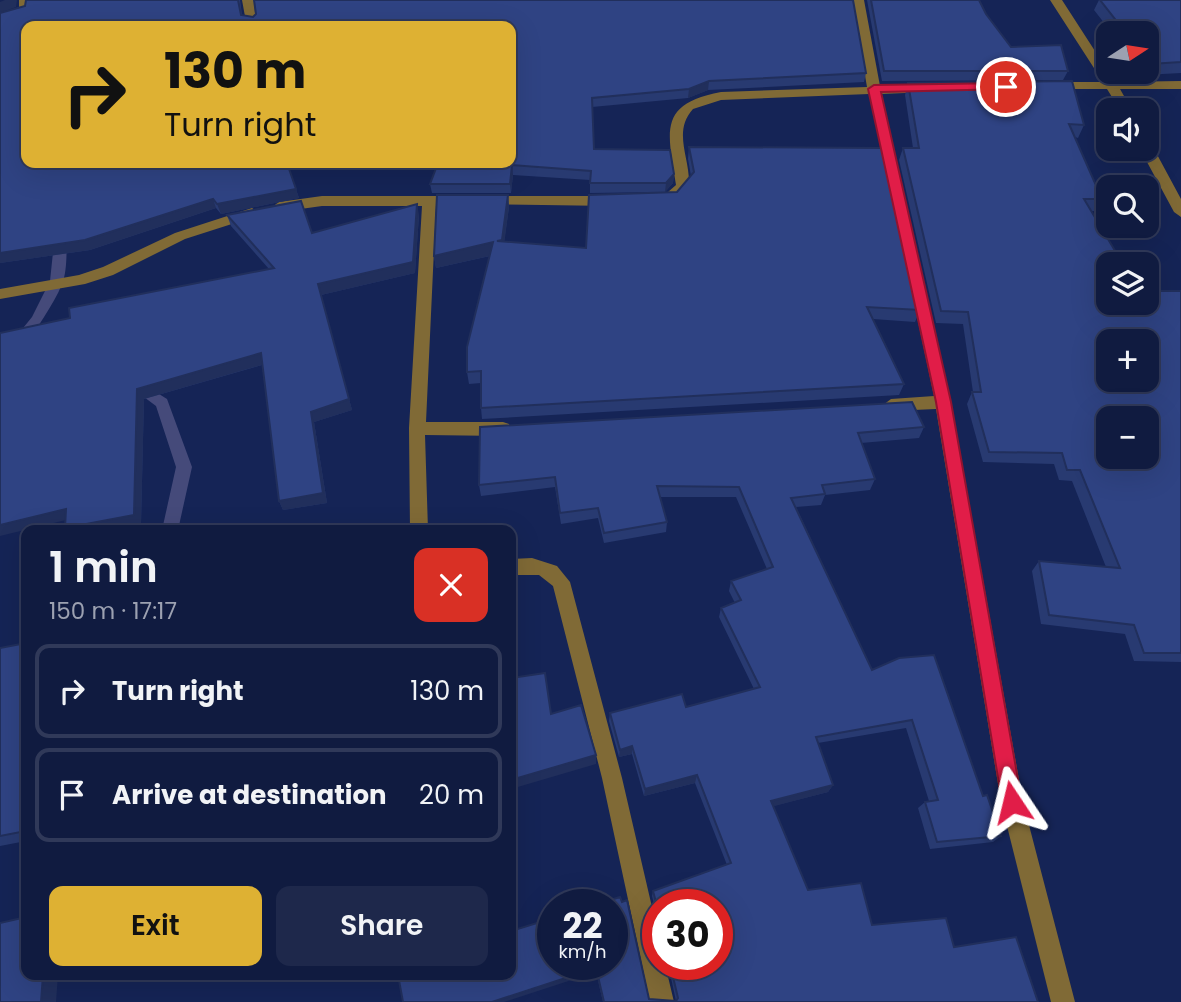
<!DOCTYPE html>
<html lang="en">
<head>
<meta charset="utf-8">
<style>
  body { margin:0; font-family:Poppins,sans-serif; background:#1e284b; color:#f1f3f6; height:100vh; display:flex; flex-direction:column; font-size:26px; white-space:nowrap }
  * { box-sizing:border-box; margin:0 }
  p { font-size:23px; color:#9ca1b1 }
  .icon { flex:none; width:38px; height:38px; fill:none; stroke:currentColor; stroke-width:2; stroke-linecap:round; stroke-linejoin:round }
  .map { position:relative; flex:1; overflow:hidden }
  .side { position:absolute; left:21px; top:525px; width:495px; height:455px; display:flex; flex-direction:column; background:#101b40; border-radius:14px; box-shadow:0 7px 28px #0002,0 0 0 2px #303959 }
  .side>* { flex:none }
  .hud { position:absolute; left:21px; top:21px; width:495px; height:147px; border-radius:14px; box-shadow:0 7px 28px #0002,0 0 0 2px #303959; background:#deb133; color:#111; overflow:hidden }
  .needle { width:46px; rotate:78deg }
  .tools { position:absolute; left:1096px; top:21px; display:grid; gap:14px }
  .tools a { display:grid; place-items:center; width:63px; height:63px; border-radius:14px; background:#101b40; box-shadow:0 7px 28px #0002,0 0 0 2px #303959; font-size:35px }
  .speed { position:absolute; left:537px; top:889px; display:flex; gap:14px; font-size:35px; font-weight:700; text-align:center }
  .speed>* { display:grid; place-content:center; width:91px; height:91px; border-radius:50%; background:#101b40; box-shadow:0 7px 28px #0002,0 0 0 2px #303959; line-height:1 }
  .speed small { font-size:18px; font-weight:400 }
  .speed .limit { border:10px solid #d22; background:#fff; color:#111 }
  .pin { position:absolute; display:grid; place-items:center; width:60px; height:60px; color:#fff; margin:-30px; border:4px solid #fff; border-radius:50%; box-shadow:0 2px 7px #0007 }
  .me { position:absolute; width:77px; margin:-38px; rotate:350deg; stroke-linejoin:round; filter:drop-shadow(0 0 5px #0008) }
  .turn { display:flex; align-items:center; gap:24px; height:147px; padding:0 28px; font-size:32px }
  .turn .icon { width:91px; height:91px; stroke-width:2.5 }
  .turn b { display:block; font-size:49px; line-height:60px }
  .round { display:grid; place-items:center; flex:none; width:74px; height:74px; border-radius:14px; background:#1e284b }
  .summary { display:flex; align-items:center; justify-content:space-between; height:119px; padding:0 28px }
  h1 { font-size:42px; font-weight:600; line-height:52px }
  .button { display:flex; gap:14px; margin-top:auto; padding:14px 28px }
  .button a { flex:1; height:80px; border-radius:14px; background:#deb133; color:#111; font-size:28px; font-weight:600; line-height:80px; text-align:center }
  .button a+a { background:#1e284b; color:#f1f3f6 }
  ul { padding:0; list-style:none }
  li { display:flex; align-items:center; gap:21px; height:94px; margin:0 14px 10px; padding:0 14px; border:4px solid #303959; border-radius:14px }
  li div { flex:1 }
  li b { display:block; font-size:26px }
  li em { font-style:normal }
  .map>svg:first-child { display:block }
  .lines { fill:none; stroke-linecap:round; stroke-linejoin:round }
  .stream { fill:#454a7a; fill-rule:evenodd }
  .minor { fill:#806a36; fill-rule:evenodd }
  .wall { fill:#283a71 }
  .shaded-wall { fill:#212f5c }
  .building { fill:#2f4383; stroke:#212f5c; stroke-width:2; fill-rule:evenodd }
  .route { fill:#e11d48; stroke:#92132f; stroke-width:2 }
</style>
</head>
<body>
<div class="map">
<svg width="1181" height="1002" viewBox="0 0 1181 1002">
  <rect width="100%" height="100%" fill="#152456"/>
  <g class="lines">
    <path class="stream" d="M61 229 67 233C66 249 68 269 62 284 53 307 36 326 26 348H16L15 338 32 317 50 281 55 233Z
      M135 379 167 399 192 467 178 530H162L176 467 156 406 128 385Z"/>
    <path class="minor" d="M19 0H31L29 13 0 22V15L19 9Z
      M242 0H254L256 24 246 22Z
      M852 0H864L880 86 929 84 935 88 929 92 881 94 951 402 1023 802 1075 1002H1051L1001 802 936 409 891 411 883 405 891 399 934 396 869 94 721 100 693 109C673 131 689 156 689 182 689 195 674 205 662 202L660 199 676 185C668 132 657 104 721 92L867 87Z
      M1050 0H1062L1115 82 1181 81V89H1120L1132 110H1120L1107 89H1048L1046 86 1052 82H1103Z
      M1146 143 1153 147 1181 199V217L1174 212 1140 149H1146Z
      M322 196H457L464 201 457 206H436L426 422H503L509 424 511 429 509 434 503 436 425 435 428 530H410L409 428 422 206H322L279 212 272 207 279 202Z
      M485 196H611L618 201 611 206 480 204V198Z
      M252 208 259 213 257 216 185 239 113 275 85 284 0 299V289L79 275 103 267 175 233Z
      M532 558 557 566 570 582 622 778 658 933V964H665L674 1002H650L602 778 553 586 539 575H511V559Z"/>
  </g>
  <path class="wall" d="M26 0H240L242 15 253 17 256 14 254 0H853L866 73 864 82 708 90 688 98 592 107 594 149 670 150 674 174 673 183 665 192H677L691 176 688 159 689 147 884 148 920 310 915 322 873 319 904 384 899 395 482 419 481 408V383L469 384 467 372V347L490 256 436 268 434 256 437 195H508L509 207 504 242 586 248 589 195 662 192 590 193V180L513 175 511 193H432L430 184 438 163H511V26H26V163H287L299 198 221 214 216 208 90 250 0 263V13L25 6Z
    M867 0H979L986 14 1011 47 1068 71 1063 80 882 81Z
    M1099 0H1181V73L1144 75 1142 72H1146V33H1112L1094 10Z
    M908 83 1084 125 1078 138 1075 137 1102 199 1095 211H1091L1108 303 1158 291H1181V662L1134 661 1125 634 1041 624 1032 571 1039 561 1106 567 1072 481 1059 480 1054 464 983 462 967 404 972 392H973L963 324 936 323 899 160 903 148H913L905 95Z
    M227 215 312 233 419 215 415 273 321 295 352 410 314 422 327 503 283 510 279 501 262 365 144 399 141 524 108 530H67L65 520 70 318 269 269 231 226Z
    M480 427H924L919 438 861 443 875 479 870 490 825 495 821 505 796 507 872 670 983 796 1001 836 993 842 930 849 918 808 925 802 929 801 906 728 818 743 833 785 828 792 773 806 808 890 872 925 954 947 1038 1002H603L596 972 398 975 612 964 649 999 676 1001 668 964H718L658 905V921L652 896 653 891 727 865 695 783 644 796 632 754 619 757 609 721 610 713 686 707 754 689 719 617 721 608 735 603 729 591 731 581 767 569 736 497H660L667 522 666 532 604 543 598 518 561 524 555 487 481 496 479 485Z
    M26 643V841L0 846V648Z"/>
  <path class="shaded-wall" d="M5 0H17L16 7 0 13V2Z
    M709 81 708 90 688 98 689 89Z
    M512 165 513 175 511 193 510 184Z
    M674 174 673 183 665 192 666 183Z
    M296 189 299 198 221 214 217 204Z
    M508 195 509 207 503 253 498 254Z
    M213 199 216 208 90 250 0 263V253Z
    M417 204 419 215 415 273 321 295 352 410 314 422 327 503 283 510 279 501 311 412 318 284Z
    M493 242 494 255 436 268 434 256Z
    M261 353 265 364 144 399 141 524 108 530H67L65 528 137 389Z
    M66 509 74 518 0 536V525Z
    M632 746V754L619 757 620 750Z
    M596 755V764L511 789V780Z
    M697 775 695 783 644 796 645 789Z
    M833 785 828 792 767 808 771 801Z
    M596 968V972L504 1002H492Z
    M43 975H58L56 1002H41Z"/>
  <path class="building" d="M26 0H238L241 15 253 17 256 14 254 0H853L866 73 709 81 689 89 592 98 594 149 670 150 674 174 666 183H590L591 171 512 165 510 184H430L438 163H511V26H26V163H287L296 189 217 204 213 199 85 240 0 253V13L25 6Z
    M871 0H979L986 14 1011 47 1061 45 1068 71H884Z
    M1100 0H1181V62L1150 64 1146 59V33H1126Z
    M1072 81 1084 125 1069 124 1102 199H1084L1123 264H1108V303H1146V282H1153L1158 291H1181V653H1144L1134 625 1049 615 1039 561 1120 568 1080 470H1067L1062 453 989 452 972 392H981L968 312 941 311 903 148H919L908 83ZM1108 341H1146V380H1108ZM1108 418H1146V457H1108Z
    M689 147 884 148 920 310 867 307 904 384 481 408V371L467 372V347L493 242 434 256 437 195H508L502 240 497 241 586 248 589 195 677 192 694 172Z
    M301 201 312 233 417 204 413 262 318 284 349 399 311 412 323 493 279 501 261 353 137 389 134 515 65 528 66 509 0 525V333L70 318 69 308 274 268 227 215Z
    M912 402 924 427 858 433 875 479 822 485 825 494 791 498 872 670 899 658 934 655 983 796 987 795 1001 836 937 842 925 802 938 800 912 720 816 737 833 785 771 801 808 890 861 883 872 925 946 918 954 947 1016 937 1038 1002H604L596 968 492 1002H403L398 975H511V931L553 918V964H612V905H594L620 897 622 902 627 900 649 999 676 1001 678 998 670 964H718V905H658V910L653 891 731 863 697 775 645 789 632 746 620 750 610 713 682 694 686 707 760 687 721 608 741 600 731 581 773 567 739 487 657 486 667 522 604 533 598 508 560 513 555 477 479 485 480 427Z
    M26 643V831L0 836V648Z
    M545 673 551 714 581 705 596 755 511 780V678Z
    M26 917V975H43L41 1002H0V923Z"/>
  <path class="route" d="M1006 83 1010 84V89L881 92 951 402 1022 802 1019 808 1012 811 1005 808 1002 802 936 402 868 89 874 85Z"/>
</svg>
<div class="tools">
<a><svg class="needle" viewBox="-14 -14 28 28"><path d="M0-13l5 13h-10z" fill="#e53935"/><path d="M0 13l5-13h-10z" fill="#9ca1b1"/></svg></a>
<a><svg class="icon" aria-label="sound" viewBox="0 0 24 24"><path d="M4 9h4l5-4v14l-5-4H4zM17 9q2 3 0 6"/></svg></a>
<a><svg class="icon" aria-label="search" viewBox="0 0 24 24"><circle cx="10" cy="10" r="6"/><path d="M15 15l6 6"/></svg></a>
<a><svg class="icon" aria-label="layers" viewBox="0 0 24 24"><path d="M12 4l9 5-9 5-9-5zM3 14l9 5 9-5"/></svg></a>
<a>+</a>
<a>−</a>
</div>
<div class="speed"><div>22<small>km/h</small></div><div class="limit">30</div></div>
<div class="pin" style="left:1006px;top:87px;background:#d93025"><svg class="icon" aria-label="arrive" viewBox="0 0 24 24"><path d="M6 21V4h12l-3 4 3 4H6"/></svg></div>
<svg class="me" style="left:1012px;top:802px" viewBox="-20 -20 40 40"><path d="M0-17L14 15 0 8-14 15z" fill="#e11d48" stroke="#fff" stroke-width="4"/></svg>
<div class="hud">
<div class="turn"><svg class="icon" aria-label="right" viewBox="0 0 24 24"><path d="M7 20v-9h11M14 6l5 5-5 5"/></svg><div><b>130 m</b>Turn right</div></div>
</div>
<section class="side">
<div class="summary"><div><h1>1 min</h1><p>150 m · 17:17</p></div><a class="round" style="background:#d93025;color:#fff"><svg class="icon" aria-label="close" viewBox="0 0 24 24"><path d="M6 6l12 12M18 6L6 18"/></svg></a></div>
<ul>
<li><svg class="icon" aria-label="right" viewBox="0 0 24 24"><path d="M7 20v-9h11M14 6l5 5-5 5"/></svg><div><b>Turn right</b></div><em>130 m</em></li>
<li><svg class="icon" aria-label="arrive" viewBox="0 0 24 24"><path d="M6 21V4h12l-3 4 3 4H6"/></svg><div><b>Arrive at destination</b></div><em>20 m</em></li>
</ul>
<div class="button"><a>Exit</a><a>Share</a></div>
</section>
</div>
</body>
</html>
